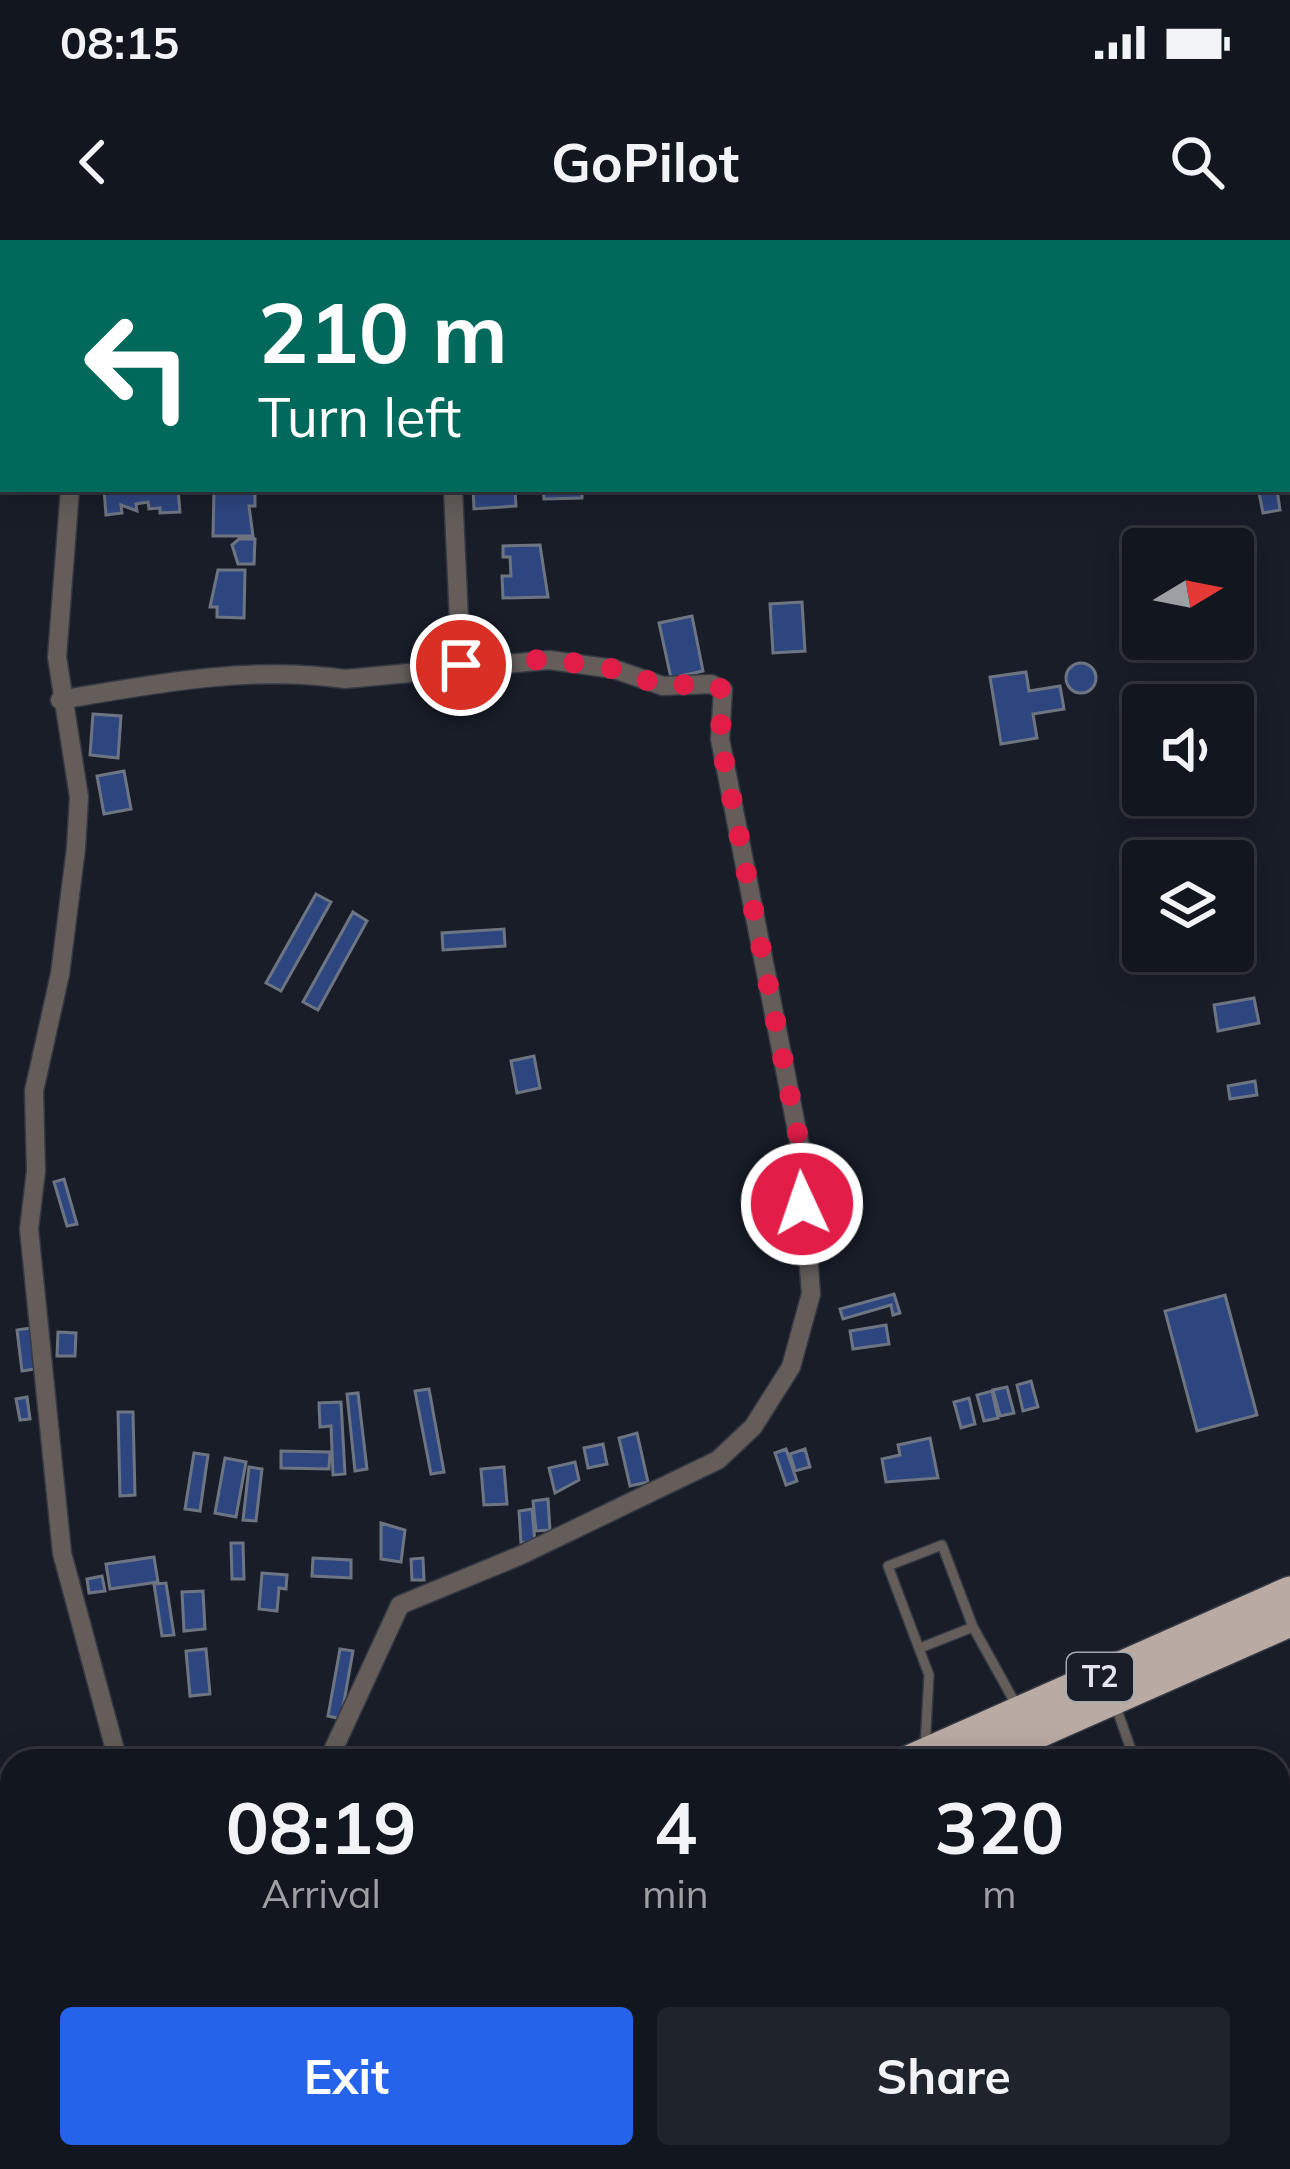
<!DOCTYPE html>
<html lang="en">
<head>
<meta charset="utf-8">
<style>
  body { margin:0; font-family:Mulish,sans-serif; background:#1f232b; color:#f1f3f6; height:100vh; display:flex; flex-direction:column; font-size:45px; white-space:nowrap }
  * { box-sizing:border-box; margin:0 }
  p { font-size:39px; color:#9c9fa4 }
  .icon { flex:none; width:66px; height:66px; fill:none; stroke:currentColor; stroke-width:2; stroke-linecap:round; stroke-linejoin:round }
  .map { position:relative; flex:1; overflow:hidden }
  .details { position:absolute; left:0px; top:1509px; width:1290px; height:420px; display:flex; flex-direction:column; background:#12161e; border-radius:36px 36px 0 0; box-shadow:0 6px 30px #0003,0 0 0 3px #31353c }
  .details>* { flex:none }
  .top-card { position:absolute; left:0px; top:0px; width:1290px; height:252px; box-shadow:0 6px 30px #0003,0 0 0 3px #31353c; background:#00695c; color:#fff; overflow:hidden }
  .needle { width:78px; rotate:80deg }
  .tools { position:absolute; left:1122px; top:288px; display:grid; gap:24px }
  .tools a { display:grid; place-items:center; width:132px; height:132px; border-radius:12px; background:#12161e; box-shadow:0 6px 30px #0003,0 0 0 3px #31353c; font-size:60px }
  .pin { position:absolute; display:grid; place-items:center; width:102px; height:102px; color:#fff; margin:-51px; border:6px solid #fff; border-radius:50%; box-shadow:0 3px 12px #0007 }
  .me { position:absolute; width:132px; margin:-66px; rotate:357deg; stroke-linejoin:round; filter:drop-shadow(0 0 9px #0008) }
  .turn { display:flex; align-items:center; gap:42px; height:252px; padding:0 60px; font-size:54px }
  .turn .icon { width:156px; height:156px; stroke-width:2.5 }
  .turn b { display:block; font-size:84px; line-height:102px }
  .eta { display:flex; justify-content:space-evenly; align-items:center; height:204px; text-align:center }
  .eta b { font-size:72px; font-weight:700; line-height:84px }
  .button { display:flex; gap:24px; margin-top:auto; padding:24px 60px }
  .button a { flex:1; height:138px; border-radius:12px; background:#2563eb; color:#fff; font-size:48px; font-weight:700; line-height:138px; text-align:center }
  .button a+a { background:#1f232b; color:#f1f3f6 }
  .status { display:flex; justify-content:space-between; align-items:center; height:84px; padding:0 60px; background:#12161e; direction:ltr }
  .status svg { height:33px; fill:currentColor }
  header { display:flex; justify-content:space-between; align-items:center; height:156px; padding:0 60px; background:#12161e; font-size:54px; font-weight:700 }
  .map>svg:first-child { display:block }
  .building { fill:#2e4680; stroke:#6e7582; stroke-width:3 }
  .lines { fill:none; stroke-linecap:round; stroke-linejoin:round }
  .service-casing { stroke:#343944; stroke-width:12 }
  .minor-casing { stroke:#343944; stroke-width:21 }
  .trunk-casing { stroke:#343944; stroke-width:36 }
  .service { stroke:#645d5a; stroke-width:9 }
  .minor { stroke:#645d5a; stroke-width:18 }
  .trunk { stroke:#baaaa4; stroke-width:33 }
  .route { stroke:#e11d48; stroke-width:21; stroke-dasharray:0 37.8 }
  .labels { text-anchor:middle; stroke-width:12; stroke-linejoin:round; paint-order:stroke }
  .shield { fill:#181d28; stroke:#a5a9b2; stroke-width:3 }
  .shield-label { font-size:30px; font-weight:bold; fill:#e2e5ed }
</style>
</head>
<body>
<div class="status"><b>08:15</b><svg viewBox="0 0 49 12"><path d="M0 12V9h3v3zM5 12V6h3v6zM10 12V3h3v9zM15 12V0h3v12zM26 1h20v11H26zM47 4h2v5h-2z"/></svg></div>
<header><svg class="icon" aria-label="back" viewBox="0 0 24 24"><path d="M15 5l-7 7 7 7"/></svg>GoPilot<svg class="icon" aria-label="search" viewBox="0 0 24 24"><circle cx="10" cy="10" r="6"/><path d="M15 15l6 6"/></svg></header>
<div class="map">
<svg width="1290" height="1929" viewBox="0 0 1290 1929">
  <rect width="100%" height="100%" fill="#181d28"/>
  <path class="building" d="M104 249H178L180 272 160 273V268L149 269 148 262 136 264 137 271 121 265 122 273 106 275Z
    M214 249 255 251V266H249L253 296H213Z
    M473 249H515L516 266 474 269Z
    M543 249H582V258L544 259Z
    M1277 249 1280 270 1263 273 1259 253Z
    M239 299H255L254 324H238L232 305Z
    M540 305 548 357 503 358 502 336H511L510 317H503V306Z
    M218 330H245L244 378 217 377V367H210Z
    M802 362 805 411 773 413 770 364Z
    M692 376 703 431 671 438 659 383Z
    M1066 438a15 15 0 1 1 30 0a15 15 0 1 1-30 0Z
    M1026 432 1029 451 1060 446 1064 469 1033 474 1037 498 1001 504 990 437Z
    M93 474 121 476 118 518 90 515Z
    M124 531 131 569 104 574 97 536Z
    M316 654 331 662 281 751 266 743Z
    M353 672 367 681 318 770 303 762Z
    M504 689 505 706 443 710 442 693Z
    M1254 758 1259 783 1218 791 1214 765Z
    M534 816 540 848 517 853 511 821Z
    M1255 841 1257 855 1230 859 1228 846Z
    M64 939 77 984 67 986 54 942Z
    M894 1054 900 1073 893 1075 891 1065 843 1079 840 1069Z
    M1225 1055 1257 1175 1197 1191 1165 1071Z
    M886 1085 889 1104 853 1109 850 1091Z
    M31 1088 35 1129 22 1131 17 1090Z
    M58 1092 76 1093 75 1116H57Z
    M1031 1141 1038 1167 1023 1171 1017 1145Z
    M1007 1147 1014 1173 1000 1176 993 1150Z
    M429 1149 444 1232 431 1234 415 1151Z
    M992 1151 998 1178 984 1181 977 1155Z
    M358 1153 367 1229 355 1231 347 1154Z
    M27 1157 30 1179 20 1180 16 1159Z
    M969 1158 975 1184 961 1188 954 1162Z
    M341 1162 345 1234 333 1235 331 1186 320 1187 319 1163Z
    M118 1172H133L135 1255 120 1256Z
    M637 1193 648 1242 630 1246 619 1198Z
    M930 1198 938 1238 886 1242 882 1219 900 1215 898 1205Z
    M603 1204 607 1224 588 1228 584 1208Z
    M786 1209 797 1241 786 1245 775 1213Z
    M805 1209 810 1227 795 1231 790 1214Z
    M281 1211 330 1212 329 1229 281 1228Z
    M194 1213 208 1215 200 1271 185 1269Z
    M225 1218 246 1222 236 1277 215 1273Z
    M575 1222 579 1240 555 1253 549 1228Z
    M249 1227 262 1229 256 1281 243 1280Z
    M504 1227 507 1264 484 1265 481 1229Z
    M548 1259 550 1290 536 1291 533 1261Z
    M532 1269 535 1302 521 1303 519 1271Z
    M381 1283 405 1290 401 1322 381 1319Z
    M231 1303H243L244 1339H232Z
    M154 1317 158 1342 110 1349 106 1324Z
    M313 1318 351 1320V1338L312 1336Z
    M423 1318 424 1340H412L411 1319Z
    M262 1333 287 1335 286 1349 279 1348 277 1371 259 1369Z
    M102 1336 105 1351 89 1353 87 1339Z
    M166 1343 174 1395 162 1396 154 1344Z
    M203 1351 205 1389 184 1391 182 1352Z
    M206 1409 210 1454 190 1456 186 1411Z
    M340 1409 353 1411 341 1479 328 1476Z
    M851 1917H880L881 1929H852Z"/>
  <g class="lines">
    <g class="service-casing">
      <path id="service" d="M920 1408 973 1387
        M1115 1464 1135 1521
        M925 1507 929 1435 888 1326 942 1305 973 1387 1018 1468
        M1082 1917 1083 1929
        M1271 1917 1275 1929"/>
    </g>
    <g class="minor-casing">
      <path id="minor" d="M111 3V0
        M434 3 438 0
        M70 249 57 417 79 557 76 608 60 734 34 851 36 931 29 989 62 1313 118 1521
        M453 249 461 425
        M60 460C153 444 252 425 345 439L549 420 614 429 663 446 711 444 723 450 720 499 800 906 811 1054 791 1127 753 1187 718 1220 519 1316 400 1365 328 1521
        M176 1917 179 1929"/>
    </g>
    <g class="trunk-casing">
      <path id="trunk" d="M911 1521 1290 1353
        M971 1521 1290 1380
        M0 1923 14 1917
        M51 1929 78 1917"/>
    </g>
    <use href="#service" class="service"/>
    <use href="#minor" class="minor"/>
    <use href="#trunk" class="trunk"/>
  </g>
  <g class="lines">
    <path class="route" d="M461 425 549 419 614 429 663 446 711 443 723 450 720 499 800 906 802 964"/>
  </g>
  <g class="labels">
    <rect class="shield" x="1067" y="1413" width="66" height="48" rx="9"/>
    <g class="shield-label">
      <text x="1100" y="1447">T2</text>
    </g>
  </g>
</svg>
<div class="tools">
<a><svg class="needle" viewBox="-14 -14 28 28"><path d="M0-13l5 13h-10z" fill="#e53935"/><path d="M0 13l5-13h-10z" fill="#9c9fa4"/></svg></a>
<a><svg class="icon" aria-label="sound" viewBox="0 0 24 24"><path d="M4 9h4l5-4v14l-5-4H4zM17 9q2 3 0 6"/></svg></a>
<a><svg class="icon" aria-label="layers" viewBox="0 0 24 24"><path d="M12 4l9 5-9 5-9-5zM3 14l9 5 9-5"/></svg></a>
</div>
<div class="pin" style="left:461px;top:425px;background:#d93025"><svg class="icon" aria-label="arrive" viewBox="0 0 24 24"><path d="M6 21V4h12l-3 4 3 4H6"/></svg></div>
<svg class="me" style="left:802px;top:964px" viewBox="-20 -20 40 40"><circle r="17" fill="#e11d48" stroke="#fff" stroke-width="3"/><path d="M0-11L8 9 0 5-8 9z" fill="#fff"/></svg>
<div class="top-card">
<div class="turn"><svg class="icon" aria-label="left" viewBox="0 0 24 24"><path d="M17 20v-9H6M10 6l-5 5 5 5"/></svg><div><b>210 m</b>Turn left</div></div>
</div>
<section class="details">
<div class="eta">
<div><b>08:19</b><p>Arrival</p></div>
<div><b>4</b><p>min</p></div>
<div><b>320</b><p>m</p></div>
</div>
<div class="button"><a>Exit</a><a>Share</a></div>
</section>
</div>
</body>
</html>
